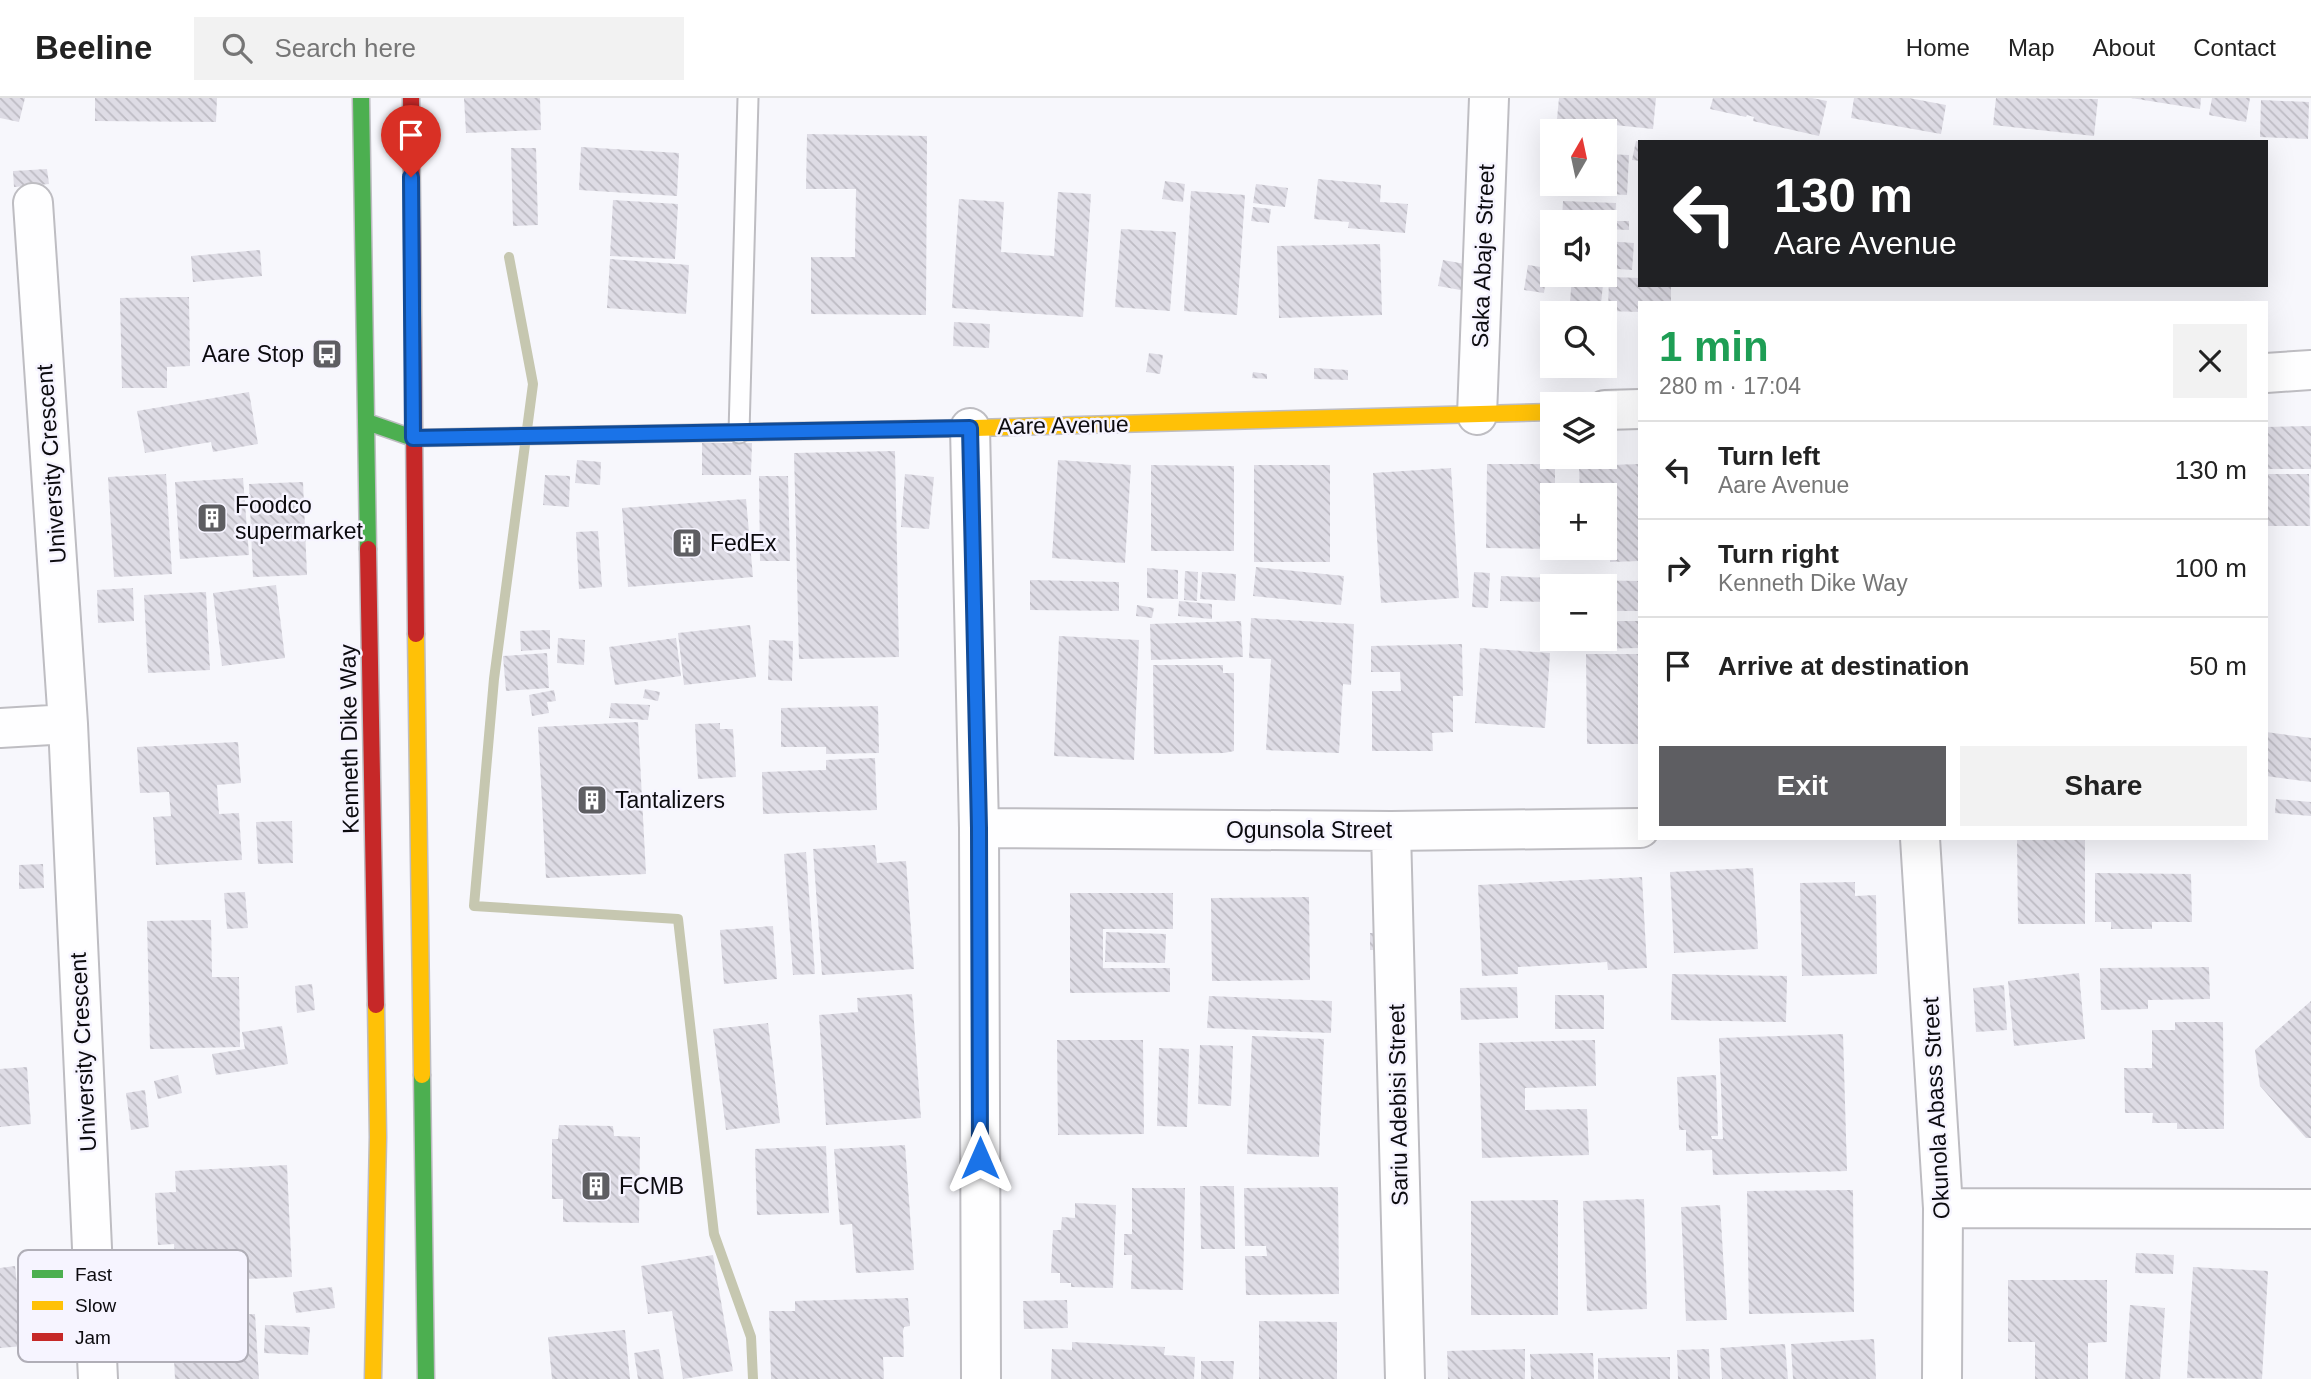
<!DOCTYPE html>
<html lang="en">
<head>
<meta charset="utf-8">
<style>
  body { margin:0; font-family:Helvetica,sans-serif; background:#f2f2f2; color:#222; height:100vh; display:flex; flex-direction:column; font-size:26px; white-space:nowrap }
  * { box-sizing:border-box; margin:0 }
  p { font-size:23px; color:#767676 }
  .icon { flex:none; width:38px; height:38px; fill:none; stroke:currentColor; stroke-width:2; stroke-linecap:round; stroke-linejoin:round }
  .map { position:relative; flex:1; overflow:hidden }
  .panel { position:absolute; left:1638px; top:203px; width:630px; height:539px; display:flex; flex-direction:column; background:#fff; border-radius:0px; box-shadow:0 7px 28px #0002 }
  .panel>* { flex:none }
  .banner { position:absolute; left:1638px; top:42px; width:630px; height:147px; border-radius:0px; box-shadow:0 7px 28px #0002; background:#202124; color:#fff; overflow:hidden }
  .needle { width:46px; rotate:9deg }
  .controls { position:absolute; left:1540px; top:21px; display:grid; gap:14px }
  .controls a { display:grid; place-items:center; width:77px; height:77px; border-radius:0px; background:#fff; box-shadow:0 7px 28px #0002; font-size:35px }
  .pin { position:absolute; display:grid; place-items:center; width:60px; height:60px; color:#fff; margin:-72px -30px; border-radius:50% 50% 50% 0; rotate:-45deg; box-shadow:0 0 7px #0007 }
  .pin .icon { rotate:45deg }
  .me { position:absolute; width:77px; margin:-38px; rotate:0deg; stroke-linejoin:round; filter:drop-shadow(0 0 5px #0008) }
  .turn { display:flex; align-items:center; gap:24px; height:147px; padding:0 21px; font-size:32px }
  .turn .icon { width:91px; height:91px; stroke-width:2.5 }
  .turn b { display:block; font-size:49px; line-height:60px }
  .round { display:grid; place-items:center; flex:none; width:74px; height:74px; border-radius:0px; background:#f2f2f2 }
  .overview { display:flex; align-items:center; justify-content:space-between; height:119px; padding:0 21px }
  h1 { font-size:42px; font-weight:700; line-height:52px; color:#1e9e55 }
  .action { display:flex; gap:14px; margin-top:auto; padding:14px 21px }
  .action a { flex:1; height:80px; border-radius:0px; background:#5e5e62; color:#fff; font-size:28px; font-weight:700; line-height:80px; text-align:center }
  .action a+a { background:#f2f2f2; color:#222 }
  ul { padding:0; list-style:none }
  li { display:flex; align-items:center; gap:21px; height:98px; padding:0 21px; border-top:2px solid #e0e0e0 }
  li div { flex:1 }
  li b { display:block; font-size:26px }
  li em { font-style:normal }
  header { display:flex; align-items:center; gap:42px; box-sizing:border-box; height:98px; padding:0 35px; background:#fff; border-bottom:2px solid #e0e0e0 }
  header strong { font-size:33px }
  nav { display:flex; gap:38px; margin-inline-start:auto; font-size:24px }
  .search { width:490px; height:63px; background:#f2f2f2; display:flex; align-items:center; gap:18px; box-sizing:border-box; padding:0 24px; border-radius:0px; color:#767676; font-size:26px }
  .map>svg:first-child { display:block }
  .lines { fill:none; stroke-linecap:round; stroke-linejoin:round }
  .stream { stroke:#c6c7b0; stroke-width:10 }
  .building { fill:url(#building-back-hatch) }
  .lane-casing { stroke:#bebdc2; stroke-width:23 }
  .street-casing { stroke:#bebdc2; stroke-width:42 }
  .fast-casing { stroke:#bebdc2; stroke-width:19 }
  .slow-casing { stroke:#bebdc2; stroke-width:19 }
  .jam-casing { stroke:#bebdc2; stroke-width:19 }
  .lane { stroke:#fefeff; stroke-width:19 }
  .street { stroke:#fefeff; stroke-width:38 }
  .fast { stroke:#4caf50; stroke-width:16 }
  .slow { stroke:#ffc107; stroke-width:16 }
  .jam { stroke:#c62828; stroke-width:16 }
  .route-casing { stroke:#114b97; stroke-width:18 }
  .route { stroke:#1a73e8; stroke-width:12 }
  .labels { text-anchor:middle; stroke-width:5; stroke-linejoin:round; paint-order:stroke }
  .street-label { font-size:23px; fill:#0c0b0f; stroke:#f6f4ff }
  .poi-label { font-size:23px; fill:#0c0b0f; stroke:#f6f4ff; text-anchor:start }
  .key { fill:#f6f4ff; stroke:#b0aeb7; stroke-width:2 }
  .key-label { font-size:19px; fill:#0c0b0f }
</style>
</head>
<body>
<header>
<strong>Beeline</strong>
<div class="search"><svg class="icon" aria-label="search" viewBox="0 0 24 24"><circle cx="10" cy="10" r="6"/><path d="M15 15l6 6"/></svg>Search here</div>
<nav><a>Home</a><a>Map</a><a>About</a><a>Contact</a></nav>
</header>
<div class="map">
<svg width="2311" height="1281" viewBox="0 0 2311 1281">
  <defs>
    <pattern id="building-back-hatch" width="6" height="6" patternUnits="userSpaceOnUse" patternTransform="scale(1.75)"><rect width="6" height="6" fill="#dedce5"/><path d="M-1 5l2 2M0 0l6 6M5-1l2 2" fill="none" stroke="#bdbbc3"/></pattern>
  </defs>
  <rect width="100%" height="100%" fill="#f7f7fc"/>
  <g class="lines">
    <path class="stream" d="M509 159 533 286 494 581 474 808 678 821 714 1136 751 1239 753 1281"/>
  </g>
  <path class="building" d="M0 0H25L19 24 0 20Z
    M95 0H217L216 24 95 23Z
    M464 0H540L541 32 466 35Z
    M1559 0H1656L1653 31 1557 21Z
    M1713 0H1812L1827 3 1819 38 1753 23 1754 19 1747 17 1746 19 1710 11Z
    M1854 0H1909L1946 7 1941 36 1851 20Z
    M1996 0 2098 1 2094 38 1993 27Z
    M2131 0H2201L2200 11Z
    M2212 0H2250L2246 24 2209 17Z
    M2261 2 2309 4 2308 41 2260 39Z
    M807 36 927 38 926 217 811 216V159H855L856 91H806Z
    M1636 43 1640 44V63L1632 62Z
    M581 49 679 55 677 98 579 92Z
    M511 50H536L538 127 513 128Z
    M1605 56 1629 57 1627 97 1559 93 1560 86H1605Z
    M47 71 49 86 14 89 13 73Z
    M1318 81 1381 87 1380 104 1408 106 1405 135 1348 130 1349 124 1314 121Z
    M1165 83 1185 86 1183 104 1162 101Z
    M1256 86 1288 90 1285 109 1253 105Z
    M1191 93 1245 97 1237 217 1184 213Z
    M1058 94 1091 96 1083 219 952 210 959 101 1004 104 1001 154 1054 158Z
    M613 102 678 106 675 161 610 158Z
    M1563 103 1616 105 1615 123H1629V132L1605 131V124H1562Z
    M1253 109 1271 111 1269 125 1251 123Z
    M1121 131 1176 134 1170 213 1115 209Z
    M1605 143 1634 145 1632 172 1605 170Z
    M1380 146 1382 217 1279 220 1277 148Z
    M260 152 262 178 193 184 191 158Z
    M610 161 689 167 686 216 607 210Z
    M1443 162 1471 167 1466 193 1438 188Z
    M1528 167 1547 170 1544 195 1524 192Z
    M1583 177H1604L1600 215H1569L1572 180 1583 181Z
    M1609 179 1640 180V187H1671V205H1640V214L1608 213Z
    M166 199H189L190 268 167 269V290H122L120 200Z
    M954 224 990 226 989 250 953 248Z
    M1149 255 1163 257 1160 276 1146 274Z
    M1314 270 1348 272V282L1314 281Z
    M1253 274 1267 276V281L1252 280Z
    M249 294 258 346 213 354 211 344 145 355 137 313Z
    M2311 328V371H2266V329Z
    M702 345H752L751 377H702Z
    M895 353 899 559 799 561 794 355Z
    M577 362 601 364 600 387 575 385Z
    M1058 362 1131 367 1125 465 1052 460Z
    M1487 366H1555V397H1552V451L1486 450Z
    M1640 366V463L1610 464 1609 429H1605V397H1580L1579 368Z
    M1151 367 1234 368V453H1151Z
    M1254 367H1330V464H1254Z
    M1451 370 1459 500 1381 505 1373 375Z
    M166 376 172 476 114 479 108 379Z
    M905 376 934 379 929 431 901 429Z
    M2266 376H2309L2310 428H2266Z
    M545 377 570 378 569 409 543 407Z
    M759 378H788L790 463H760Z
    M243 380 249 457 180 461 175 384Z
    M303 384 307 477 253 479 249 386Z
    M746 401 753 479 628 489 622 410Z
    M598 433 602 489 579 491 576 434Z
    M1256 469 1344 478 1341 507 1253 498Z
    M1147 470 1178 472V501L1147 500Z
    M1185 473 1198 474 1197 503 1184 502Z
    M1202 474 1236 476 1235 503 1200 501Z
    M1474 474 1490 475 1488 510 1472 509Z
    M1501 478 1552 480 1550 504 1500 503Z
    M1030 482 1119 484V513L1030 512Z
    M1578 482 1640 483V513H1605V488H1577Z
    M276 487 285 560 222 568 213 495Z
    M133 490 134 523 98 525 97 492Z
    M206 494 210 572 148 575 144 497Z
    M1179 503 1212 506V521L1178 518Z
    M1137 507 1154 510 1152 520 1136 518Z
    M1251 520 1354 526 1351 587 1343 586 1339 655 1266 652 1271 561 1249 560Z
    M1241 523 1243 559 1151 562 1150 526Z
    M1605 523H1640V550L1587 551V541H1605Z
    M750 527 756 579 684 587 678 535Z
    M550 532V551L521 553 520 533Z
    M1059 538 1139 542 1134 662 1054 658Z
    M558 540 585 542 584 567 557 565Z
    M676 540 681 578 615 587 609 549Z
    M769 542 793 543 792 583 768 582Z
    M1462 546 1463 598H1453V634L1432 635 1433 653H1372V593H1401L1400 574H1371V548Z
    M1480 550 1550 555 1545 630 1475 625Z
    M547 555 549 590 506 593 503 558Z
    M1586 556H1640V646H1587Z
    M1153 567H1223V575H1234V653L1224 655 1154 656Z
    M645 591 660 594 658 603 643 600Z
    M554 592 556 603 547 604 549 615 532 618 529 597Z
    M611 605 650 607 648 622 609 620Z
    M878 608 879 655 826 656V649H781V610Z
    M638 624 646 776 546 780 538 629Z
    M720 625V631H733L736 679 698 681 695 626Z
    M2266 634 2311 640V684L2266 678Z
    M238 644 241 685 217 687 219 716 239 715 242 762 156 767 153 719 171 718 169 694 140 695 137 649Z
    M875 660 877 712 763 716 762 674 826 672V662Z
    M2276 701 2311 704V718L2275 715Z
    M292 723 293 765 258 766 256 724Z
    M2017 740H2085V826H2018Z
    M875 747 877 765 906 763 914 871 822 877 813 751Z
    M806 754 815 876 793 877 784 756Z
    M43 766 44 790 19 791V767Z
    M1753 770 1758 851 1674 855 1670 774Z
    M2095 775 2191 776 2192 824H2152V831H2111V824H2095Z
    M1642 779 1647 870 1608 872 1607 864 1518 869V876L1482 878 1478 787Z
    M1855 784V798L1876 797 1877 876 1802 878 1800 785Z
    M245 794 248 830 227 831 224 795Z
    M1070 795H1173V831H1103V870H1170V894L1070 895Z
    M1309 799 1310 882 1212 883 1211 800Z
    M211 822 212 879H239L240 949 150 951 147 823Z
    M773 828 777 881 724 886 720 832Z
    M1106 834 1166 836 1165 865 1105 864Z
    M1370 835H1388L1389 852H1370Z
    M2209 869 2210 901 2148 902V911L2101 912 2100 870Z
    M2079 875 2085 941 2014 948 2008 883Z
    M1672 876 1787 878 1786 924 1671 922Z
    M312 886 315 912 297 915 295 888Z
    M2004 887 2007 932 1976 934 1973 890Z
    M1517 889 1518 920 1461 922 1460 890Z
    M912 896 921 1020 826 1027 819 917 858 914 857 900Z
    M1555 897H1604V931H1555Z
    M1209 898 1332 903 1331 935 1207 930Z
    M2311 903V1040H2306L2260 988 2255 952Z
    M2175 924H2223L2224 1031H2177V1025H2152L2153 1015H2125L2124 970H2152V932H2175Z
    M768 925 780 1025 726 1032 713 931Z
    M282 928 288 966 216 977 212 956 245 951 242 934Z
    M1843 936 1847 1073 1713 1077 1712 1052 1686 1053V1032H1679L1677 979 1716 977 1718 1038H1711L1712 1041H1723L1719 940Z
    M1252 938 1324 941 1319 1059 1247 1056Z
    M1057 942H1143L1144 1036 1058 1037Z
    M1595 942 1596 988 1525 990V1012L1587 1011 1589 1057 1482 1060 1479 945Z
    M1200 947 1233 948 1231 1008 1198 1006Z
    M1159 950 1189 951 1187 1029 1157 1028Z
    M27 969 31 1026 0 1029V971Z
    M178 977 182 995 158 1001 154 983Z
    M145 992 149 1029 131 1032 126 995Z
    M559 1027 613 1028 614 1038 640 1039 639 1125 563 1124V1101H552V1041H558Z
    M905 1047 914 1172 856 1175 852 1126 840 1127 834 1051Z
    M826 1048 829 1115 757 1117 755 1051Z
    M287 1067 292 1179 177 1184 174 1146 158 1147 155 1095 176 1094 175 1073Z
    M1200 1088H1234L1235 1151H1201Z
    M1338 1089 1339 1196 1246 1197 1245 1158H1267L1266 1148H1245L1244 1090Z
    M1132 1090H1185L1183 1192 1131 1191 1132 1157H1124V1136H1132Z
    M1853 1092 1854 1214 1749 1216 1747 1093Z
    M1644 1101 1647 1211 1587 1213 1583 1103Z
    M1558 1102V1217H1471V1103Z
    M1075 1105 1116 1107 1113 1190 1071 1189V1185H1060V1175H1051L1053 1132H1061L1062 1119 1075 1120Z
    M1720 1107 1727 1222 1686 1223 1681 1109Z
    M2136 1155 2174 1157 2173 1176 2135 1175Z
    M713 1157 733 1273 683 1281 672 1213 648 1216 641 1168Z
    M15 1168 18 1196 30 1195 36 1247 0 1250V1170Z
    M2193 1169 2268 1173 2262 1281 2187 1280Z
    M2008 1182H2107V1244L2088 1245V1281H2035V1244H2008Z
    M332 1189 335 1210 296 1215 293 1194Z
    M908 1200 910 1228 904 1229 903 1233 904 1259H883L884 1281H771L769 1213H795V1203Z
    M1067 1202 1068 1230 1024 1231 1023 1203Z
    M2130 1207 2165 1210 2160 1281H2125Z
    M255 1216 259 1281H175L172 1220Z
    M1259 1223 1337 1224V1281H1259Z
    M265 1227 310 1229 308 1257 264 1255Z
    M625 1232 630 1281H552L548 1239Z
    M1874 1241 1876 1281H1793L1791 1246Z
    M1072 1244 1165 1249 1164 1257 1195 1259 1194 1281H1051L1052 1251 1072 1252Z
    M1785 1246 1788 1281H1722L1720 1250Z
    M659 1251 664 1281H638L634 1255Z
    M1525 1251V1281H1448L1447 1253Z
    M1709 1251 1710 1281H1678L1677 1252Z
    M1593 1255 1594 1281H1531L1530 1256Z
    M1670 1259V1281H1598V1260Z
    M1201 1263H1234L1233 1281H1201Z"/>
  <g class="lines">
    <g class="lane-casing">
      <path id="lane" d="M739 335 748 0"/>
    </g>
    <g class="street-casing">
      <path id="street" d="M33 105 68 626 98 1281
        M2266 275 2311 272
        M1605 312 1640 311
        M1477 317 1489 0
        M970 330 979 730 981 1281
        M0 630 68 626
        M979 730 1391 733 1640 730
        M1391 733 1405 1281
        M1920 740 1943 1110 1942 1281
        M1943 1110 2311 1111"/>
    </g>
    <g class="fast-casing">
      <path id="fast" d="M361 0 368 451
        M367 324 413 340 975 330
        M422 977 426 1281"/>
    </g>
    <g class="slow-casing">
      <path id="slow" d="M975 330 1552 314
        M416 536 422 977
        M373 1281 378 1039 376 907"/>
    </g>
    <g class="jam-casing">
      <path id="jam" d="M411 0 416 536
        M368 451 376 907"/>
    </g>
    <use href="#lane" class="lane"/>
    <use href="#street" class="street"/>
    <use href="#fast" class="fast"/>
    <use href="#slow" class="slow"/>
    <use href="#jam" class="jam"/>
  </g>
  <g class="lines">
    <g class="route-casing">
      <path id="route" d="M411 79 413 340 970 330 979 730 980 1060"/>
    </g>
    <use href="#route" class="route"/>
  </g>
  <defs>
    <g id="bus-square" transform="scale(1.575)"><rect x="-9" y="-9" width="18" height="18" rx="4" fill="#5e5e62" stroke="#f6f4ff"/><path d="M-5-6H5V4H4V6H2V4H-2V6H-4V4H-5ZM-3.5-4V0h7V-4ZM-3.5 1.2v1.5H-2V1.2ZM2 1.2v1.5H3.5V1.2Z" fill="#fff"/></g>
    <g id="building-square" transform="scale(1.575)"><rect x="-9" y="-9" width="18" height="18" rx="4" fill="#5e5e62" stroke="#f6f4ff"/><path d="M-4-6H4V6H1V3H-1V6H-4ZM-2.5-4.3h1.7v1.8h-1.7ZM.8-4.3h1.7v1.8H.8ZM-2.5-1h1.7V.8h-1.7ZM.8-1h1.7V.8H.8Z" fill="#fff"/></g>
  </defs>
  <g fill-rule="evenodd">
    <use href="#bus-square" x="327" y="256"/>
    <use href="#building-square" x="212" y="420"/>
    <use href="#building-square" x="687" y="445"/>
    <use href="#building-square" x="592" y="702"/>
    <use href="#building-square" x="596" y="1088"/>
  </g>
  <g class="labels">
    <g class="street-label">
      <text transform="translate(1483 158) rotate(-88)" y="8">Saka Abaje Street</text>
      <text transform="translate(1063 327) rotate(-1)" y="8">Aare Avenue</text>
      <text transform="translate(51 366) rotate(-94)" y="8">University Crescent</text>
      <text transform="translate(349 641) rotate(-91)" y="8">Kenneth Dike Way</text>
      <text x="1309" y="740">Ogunsola Street</text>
      <text transform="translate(83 954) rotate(-93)" y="8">University Crescent</text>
      <text transform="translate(1398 1007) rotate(-91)" y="8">Sariu Adebisi Street</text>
      <text transform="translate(1936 1010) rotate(-93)" y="8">Okunola Abass Street</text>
    </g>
    <g class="poi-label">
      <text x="304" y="264" text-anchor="end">Aare Stop</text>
      <text x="235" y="415">Foodco<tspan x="235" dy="26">supermarket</tspan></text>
      <text x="710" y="453">FedEx</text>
      <text x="615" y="710">Tantalizers</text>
      <text x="619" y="1096">FCMB</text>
    </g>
  </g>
  <rect x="18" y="1152" width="230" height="112" rx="10" class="key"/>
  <rect x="32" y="1172" width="31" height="8" fill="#4caf50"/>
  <rect x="32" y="1203" width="31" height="9" fill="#ffc107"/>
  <rect x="32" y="1235" width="31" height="8" fill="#c62828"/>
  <g class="key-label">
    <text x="75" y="1183">Fast</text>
    <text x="75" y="1214">Slow</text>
    <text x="75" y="1246">Jam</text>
  </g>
</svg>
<div class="controls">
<a><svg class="needle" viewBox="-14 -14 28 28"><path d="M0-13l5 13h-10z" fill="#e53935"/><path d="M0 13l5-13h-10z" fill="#767676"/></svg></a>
<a><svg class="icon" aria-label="sound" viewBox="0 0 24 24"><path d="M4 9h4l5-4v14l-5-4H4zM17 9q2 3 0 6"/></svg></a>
<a><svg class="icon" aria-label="search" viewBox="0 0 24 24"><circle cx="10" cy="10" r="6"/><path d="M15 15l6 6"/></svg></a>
<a><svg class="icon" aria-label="layers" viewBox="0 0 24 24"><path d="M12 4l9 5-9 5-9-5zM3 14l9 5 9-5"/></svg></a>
<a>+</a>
<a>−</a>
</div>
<div class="pin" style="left:411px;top:79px;background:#d93025"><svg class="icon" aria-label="arrive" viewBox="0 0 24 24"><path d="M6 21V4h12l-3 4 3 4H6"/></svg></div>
<svg class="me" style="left:980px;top:1060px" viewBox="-20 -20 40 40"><path d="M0-17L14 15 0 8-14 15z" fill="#1a73e8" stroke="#fff" stroke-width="4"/></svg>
<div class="banner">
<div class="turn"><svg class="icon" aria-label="left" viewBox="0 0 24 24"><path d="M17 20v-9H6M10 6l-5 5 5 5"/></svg><div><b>130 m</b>Aare Avenue</div></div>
</div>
<section class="panel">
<div class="overview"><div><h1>1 min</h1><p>280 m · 17:04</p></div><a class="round"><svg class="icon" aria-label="close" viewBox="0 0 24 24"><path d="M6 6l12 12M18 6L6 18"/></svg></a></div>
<ul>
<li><svg class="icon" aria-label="left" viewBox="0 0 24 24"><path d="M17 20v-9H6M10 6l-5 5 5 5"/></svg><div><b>Turn left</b><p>Aare Avenue</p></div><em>130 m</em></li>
<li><svg class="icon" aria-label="right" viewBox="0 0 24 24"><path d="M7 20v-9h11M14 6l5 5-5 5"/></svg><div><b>Turn right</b><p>Kenneth Dike Way</p></div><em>100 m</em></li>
<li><svg class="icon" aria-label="arrive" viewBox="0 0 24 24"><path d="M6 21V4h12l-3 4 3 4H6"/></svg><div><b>Arrive at destination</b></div><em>50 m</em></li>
</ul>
<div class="action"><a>Exit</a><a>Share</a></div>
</section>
</div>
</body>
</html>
